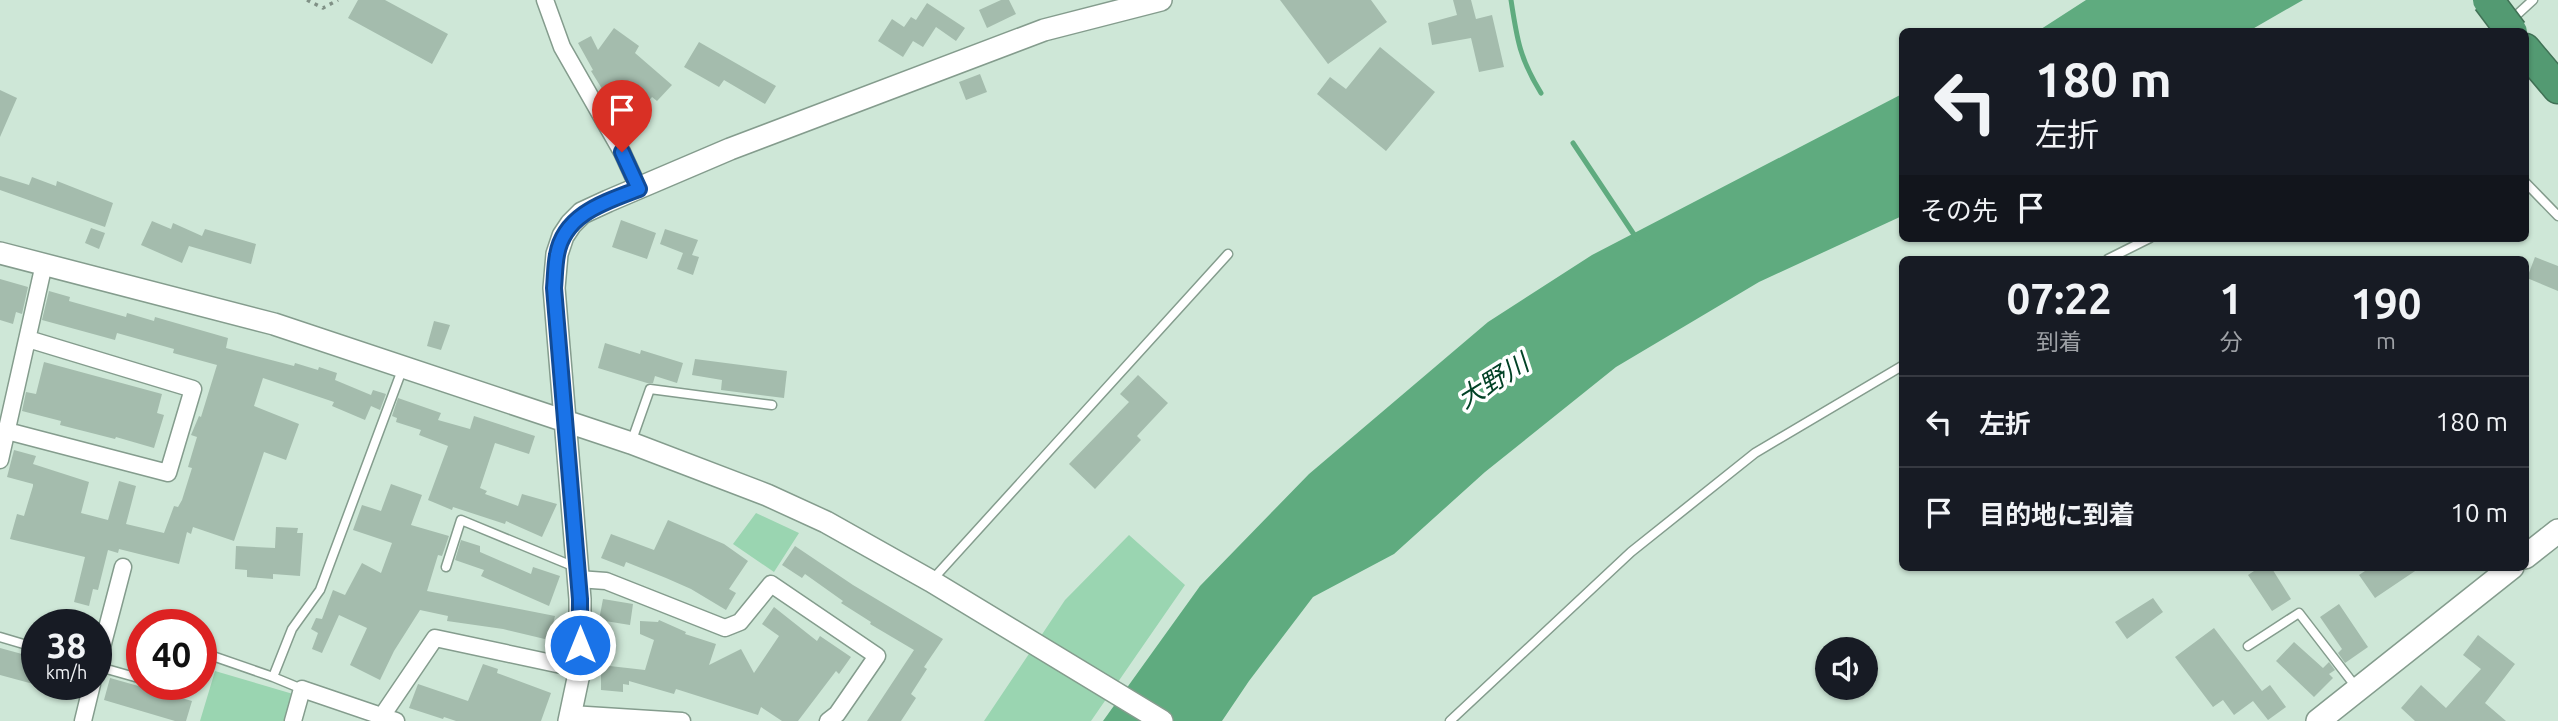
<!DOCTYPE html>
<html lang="ja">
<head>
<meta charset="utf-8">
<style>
  body { margin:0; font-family:Ubuntu,"Noto Sans JP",sans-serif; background:#20242c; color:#f1f3f6; height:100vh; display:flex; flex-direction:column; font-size:26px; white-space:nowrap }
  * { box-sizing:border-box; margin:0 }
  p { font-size:23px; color:#9ea1a6 }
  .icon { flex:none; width:38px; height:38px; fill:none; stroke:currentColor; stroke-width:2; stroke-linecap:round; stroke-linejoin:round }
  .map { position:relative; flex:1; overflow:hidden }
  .details { position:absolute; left:1899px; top:256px; width:630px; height:315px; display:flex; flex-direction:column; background:#171b24; border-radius:10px; box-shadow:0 2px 5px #0004 }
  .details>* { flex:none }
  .guide { position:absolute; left:1899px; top:28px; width:630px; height:214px; border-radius:10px; box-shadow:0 2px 5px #0004; background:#171b24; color:#f1f3f6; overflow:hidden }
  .controls { position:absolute; left:1815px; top:637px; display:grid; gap:14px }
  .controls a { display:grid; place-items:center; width:63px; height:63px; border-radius:50%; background:#171b24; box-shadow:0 2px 5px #0004; font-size:35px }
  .speed { position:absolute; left:21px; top:609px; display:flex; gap:14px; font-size:35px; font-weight:700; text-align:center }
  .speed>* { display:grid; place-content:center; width:91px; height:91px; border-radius:50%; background:#171b24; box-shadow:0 2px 5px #0004; line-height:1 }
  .speed small { font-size:18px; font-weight:400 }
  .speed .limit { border:10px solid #d22; background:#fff; color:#111 }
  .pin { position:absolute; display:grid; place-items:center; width:60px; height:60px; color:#fff; margin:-72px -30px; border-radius:50% 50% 50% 0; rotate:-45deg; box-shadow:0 0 7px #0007 }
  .pin .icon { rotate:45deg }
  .me { position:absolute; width:77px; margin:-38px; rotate:0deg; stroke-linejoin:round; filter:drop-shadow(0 0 5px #0008) }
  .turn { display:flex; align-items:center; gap:24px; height:147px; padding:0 21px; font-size:32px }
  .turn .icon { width:91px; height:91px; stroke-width:2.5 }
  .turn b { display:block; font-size:49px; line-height:60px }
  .then { display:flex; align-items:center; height:66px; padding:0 21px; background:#0003; gap:14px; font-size:26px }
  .eta { display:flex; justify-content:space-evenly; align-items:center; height:119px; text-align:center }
  .eta b { font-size:42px; font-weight:700; line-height:49px }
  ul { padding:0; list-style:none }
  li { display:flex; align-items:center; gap:21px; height:91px; padding:0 21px; border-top:2px solid #363941 }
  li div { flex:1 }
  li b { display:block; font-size:26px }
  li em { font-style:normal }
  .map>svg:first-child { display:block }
  .green { fill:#9ad5b1 }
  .water { fill:#5fab7f }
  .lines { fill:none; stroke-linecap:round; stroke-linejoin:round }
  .stream { stroke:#5fab7f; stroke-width:5 }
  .building { fill:#a4bcad }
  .service-casing { stroke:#849c8d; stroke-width:11 }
  .minor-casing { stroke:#849c8d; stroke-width:19 }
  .tertiary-casing { stroke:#849c8d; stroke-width:24 }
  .secondary-casing { stroke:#849c8d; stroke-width:26 }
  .motorway-casing { stroke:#407155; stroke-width:33 }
  .path { stroke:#809186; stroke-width:3.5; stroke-dasharray:3.5 5; stroke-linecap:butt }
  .service { stroke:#fff; stroke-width:8 }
  .minor { stroke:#fff; stroke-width:16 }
  .tertiary { stroke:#fff; stroke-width:21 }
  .secondary { stroke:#fff; stroke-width:23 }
  .motorway { stroke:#539a72; stroke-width:30 }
  .motorway-bridge-casing { stroke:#407155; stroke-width:33; stroke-linecap:butt }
  .motorway-bridge { stroke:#539a72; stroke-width:30 }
  .route-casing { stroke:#114b97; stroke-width:18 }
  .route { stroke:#1a73e8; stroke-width:12 }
  .labels { text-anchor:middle; stroke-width:7; stroke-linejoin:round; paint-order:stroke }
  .water-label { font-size:26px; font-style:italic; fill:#024226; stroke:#fff }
</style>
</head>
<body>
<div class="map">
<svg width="2558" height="721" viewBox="0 0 2558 721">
  <rect width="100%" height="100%" fill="#cee7d7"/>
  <path class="green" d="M756 513 799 533 774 572 733 544Z
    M1129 535 1185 585 1091 721H984L1065 600Z
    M215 671 293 694 285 721H200Z"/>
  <path class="water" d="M2086 0H2303L2249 31H2038Z
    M1902 94V216L1759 282 1616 367 1485 472 1394 554 1313 597 1249 681 1222 721H1103L1200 586 1309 474 1488 322 1592 255Z"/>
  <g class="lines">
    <path class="stream" d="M1511 0C1517 40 1520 59 1541 93
      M1573 143 1637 239"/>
  </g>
  <path class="building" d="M358 0H385L448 34 432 64 348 18Z
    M1001 0H1009L1016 14 987 28 979 10Z
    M1280 0H1371L1387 22 1328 64Z
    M1453 0H1471L1476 19 1492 15 1504 67 1479 72 1471 38 1432 45 1428 23 1457 15Z
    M927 3 965 28 956 41 936 27 923 47 913 41 903 57 878 41 892 19 904 27 911 17 916 20Z
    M614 28 639 46 635 53 672 85 657 101 652 97 634 118 604 92 591 71 593 70 578 43 591 36 598 50Z
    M699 42 776 86 765 104 724 80 719 87 684 67Z
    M1380 47 1435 92 1386 151 1317 94 1330 77 1346 89Z
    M980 74 987 92 966 100 959 82Z
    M0 90 17 98 0 137Z
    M0 176 29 185 32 177 56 186 57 181 113 203 105 227 0 190Z
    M621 220 656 233 647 259 612 247Z
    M152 221 171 229 173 223 202 236 205 229 256 244 251 264 189 246 182 263 141 245Z
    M91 228 105 233 99 249 85 243Z
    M665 229 698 240 692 255 699 257 693 275 677 269 683 253 660 244Z
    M2535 257 2558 266V291L2527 278Z
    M0 279 28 287 22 314 16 312 13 324 0 320Z
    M49 291 70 297 69 301 126 317 127 313 154 321 155 317 228 338 226 348 294 366 295 363 318 370 319 367 337 373 335 380 371 395 373 390 386 394 380 410 371 406 365 420 332 406 334 402 263 378 254 406 299 424 286 460 264 452 234 541 193 527 191 534 187 532 179 564 119 549 118 553 108 550 98 590 93 589 89 606 74 602 85 557 10 539 17 514 24 516 33 486V484L7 477 14 450 36 456 33 464 89 482 81 513 108 520 119 481 136 486 126 524 164 533 174 506 178 507 182 500 192 468 188 467 197 437 191 435 199 416 201 417 217 365 173 353 174 349 117 333 115 340 42 320Z
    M434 321 450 325 441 350 427 346Z
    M605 343 640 354 641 350 683 363 677 383 655 376 653 383H647L598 368Z
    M695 359 787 371 784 398 721 390 722 380 692 375Z
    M44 362 162 394 157 413 164 415 154 448 116 437 115 439 60 425 61 421 22 411 26 392 36 394Z
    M1138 375 1168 403 1137 436 1141 440 1095 489 1069 464 1129 402 1120 394Z
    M398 398 441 413 438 420 470 429 474 416 535 436 529 454 495 443 480 488 487 491 485 494 518 506 522 494 557 504 542 537 506 521 505 524 453 507 452 510 428 500 448 446 419 435 421 430 396 422 397 418 392 416Z
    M391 484 422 495 411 525 449 536 442 556 438 555 427 591 555 616 549 640 503 629 447 621 448 616 420 610 394 651 380 680 350 665 367 628 339 615 322 653 312 649 318 633 311 629 316 618 322 619 333 590 345 595 362 563 381 573 392 543 353 530 362 505 381 511Z
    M668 520 724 544 748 561 729 589 736 593 726 610 691 589 666 578 626 562 624 567 601 558 611 534 654 550Z
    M276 527 298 528 297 533H303L300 576 273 574V579L247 577V570L235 569 236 546 275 548Z
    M461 540 480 546V552L531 574 533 567 560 576 549 606 481 576 484 570 455 560Z
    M795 546 853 585 943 639 924 667 927 669 911 694 916 698 901 721H867L914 650 870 624 871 622 841 603 843 601 805 574 802 578 782 565Z
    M2260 567H2271L2291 599 2272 611 2248 575Z
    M2371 567H2421L2375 598 2359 575Z
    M2153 598 2163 612 2127 639 2115 622Z
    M603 599 633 604 630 625 599 620Z
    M2339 604 2368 647 2345 663 2338 653 2342 649 2320 617Z
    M774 607 817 641 820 636 851 657 839 674 836 671 798 721H782L761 707 758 715 676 689 674 694 629 681V685L623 684V692L601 690V665L645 670 654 640 640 634V621L658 622 659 620 686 632 685 634 716 644 709 665 741 649 754 673 779 636 762 624Z
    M2214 628 2262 691 2270 685 2286 707 2268 720 2253 701 2234 715 2223 700 2213 707 2175 657Z
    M2478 635 2515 664 2485 703 2506 721H2415L2401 708 2421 685 2446 708 2481 669 2463 655Z
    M2294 642 2323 668 2329 662 2335 670 2329 674 2333 678 2314 697 2276 661Z
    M0 648 22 654 23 651 37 654V685L0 675Z
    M483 664 498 669 497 673 551 693 541 721H456L444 717 443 719 409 708 418 684 468 701Z
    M110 678 192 701 186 721H175L104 700Z"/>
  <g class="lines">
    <g class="service-casing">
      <path id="service" d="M2509 22 2533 0
        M2525 182 2558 216
        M2108 259 2150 238
        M632 440 650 389 772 405
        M446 567 461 520 575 567
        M933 579 1228 254
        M0 637 37 648
        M2248 646 2299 613 2356 687
        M201 652 273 677
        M96 666 142 679
        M162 684 187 691 189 684
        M302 689 273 677 292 629 320 590 402 370
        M1450 721 1631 552 1755 453 1902 366"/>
    </g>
    <g class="minor-casing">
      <path id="minor" d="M545 0 562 47 622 152 639 189
        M7 431 168 473 193 389 28 339
        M0 460 44 264
        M578 579 606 581 725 628 740 622 771 584 877 656 837 714 828 721
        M96 670 123 567
        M571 714 682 721
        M382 716 435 638 580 669
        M83 721 92 684
        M293 721 302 689 396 721"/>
    </g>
    <g class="tertiary-casing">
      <path id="tertiary" d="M0 253 274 324 631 443 767 495 826 522 931 581 1162 721
        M569 721 580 669V599L554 288 557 254 563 236 571 224 582 213 608 201 730 149 1044 30 1161 0"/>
    </g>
    <g class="secondary-casing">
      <path id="secondary" d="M2525 557 2558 531
        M2318 721 2512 567"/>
    </g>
    <g class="motorway-casing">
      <path id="motorway" d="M2525 49 2558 88"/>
    </g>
    <path class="path" d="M307 0 323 8 338 0"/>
    <use href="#service" class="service"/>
    <use href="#minor" class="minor"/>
    <use href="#tertiary" class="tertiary"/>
    <use href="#secondary" class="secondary"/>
    <use href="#motorway" class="motorway"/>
    <g class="motorway-bridge-casing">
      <path id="motorway-bridge" d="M2488 0 2512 32"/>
    </g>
    <use href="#motorway-bridge" class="motorway-bridge"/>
  </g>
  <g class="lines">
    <g class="route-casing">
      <path id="route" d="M580 645V599L554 288C555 277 555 265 557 255 564 214 605 202 639 189L622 152"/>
    </g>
    <use href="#route" class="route"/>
  </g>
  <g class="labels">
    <g class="water-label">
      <text transform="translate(1493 381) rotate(-32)" y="9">大野川</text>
    </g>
  </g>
</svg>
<div class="controls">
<a><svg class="icon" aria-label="sound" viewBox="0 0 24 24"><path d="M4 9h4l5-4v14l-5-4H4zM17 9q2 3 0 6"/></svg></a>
</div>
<div class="speed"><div>38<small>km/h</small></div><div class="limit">40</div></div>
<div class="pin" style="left:622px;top:152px;background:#d93025"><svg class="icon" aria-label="arrive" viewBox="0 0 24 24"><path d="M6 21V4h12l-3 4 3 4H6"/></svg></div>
<svg class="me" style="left:580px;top:645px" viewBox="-20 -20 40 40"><circle r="17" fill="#1a73e8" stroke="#fff" stroke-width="3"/><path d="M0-11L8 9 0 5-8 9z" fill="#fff"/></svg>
<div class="guide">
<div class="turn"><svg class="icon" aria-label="left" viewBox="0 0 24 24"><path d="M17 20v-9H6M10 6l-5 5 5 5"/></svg><div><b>180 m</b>左折</div></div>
<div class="then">その先<svg class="icon" aria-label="arrive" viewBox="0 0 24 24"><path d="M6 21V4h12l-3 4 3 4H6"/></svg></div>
</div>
<section class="details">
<div class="eta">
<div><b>07:22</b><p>到着</p></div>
<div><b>1</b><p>分</p></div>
<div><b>190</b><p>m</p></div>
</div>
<ul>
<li><svg class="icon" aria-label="left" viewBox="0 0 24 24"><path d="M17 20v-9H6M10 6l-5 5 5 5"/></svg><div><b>左折</b></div><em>180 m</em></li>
<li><svg class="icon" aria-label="arrive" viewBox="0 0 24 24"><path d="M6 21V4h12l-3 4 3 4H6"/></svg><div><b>目的地に到着</b></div><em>10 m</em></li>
</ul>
</section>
</div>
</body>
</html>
